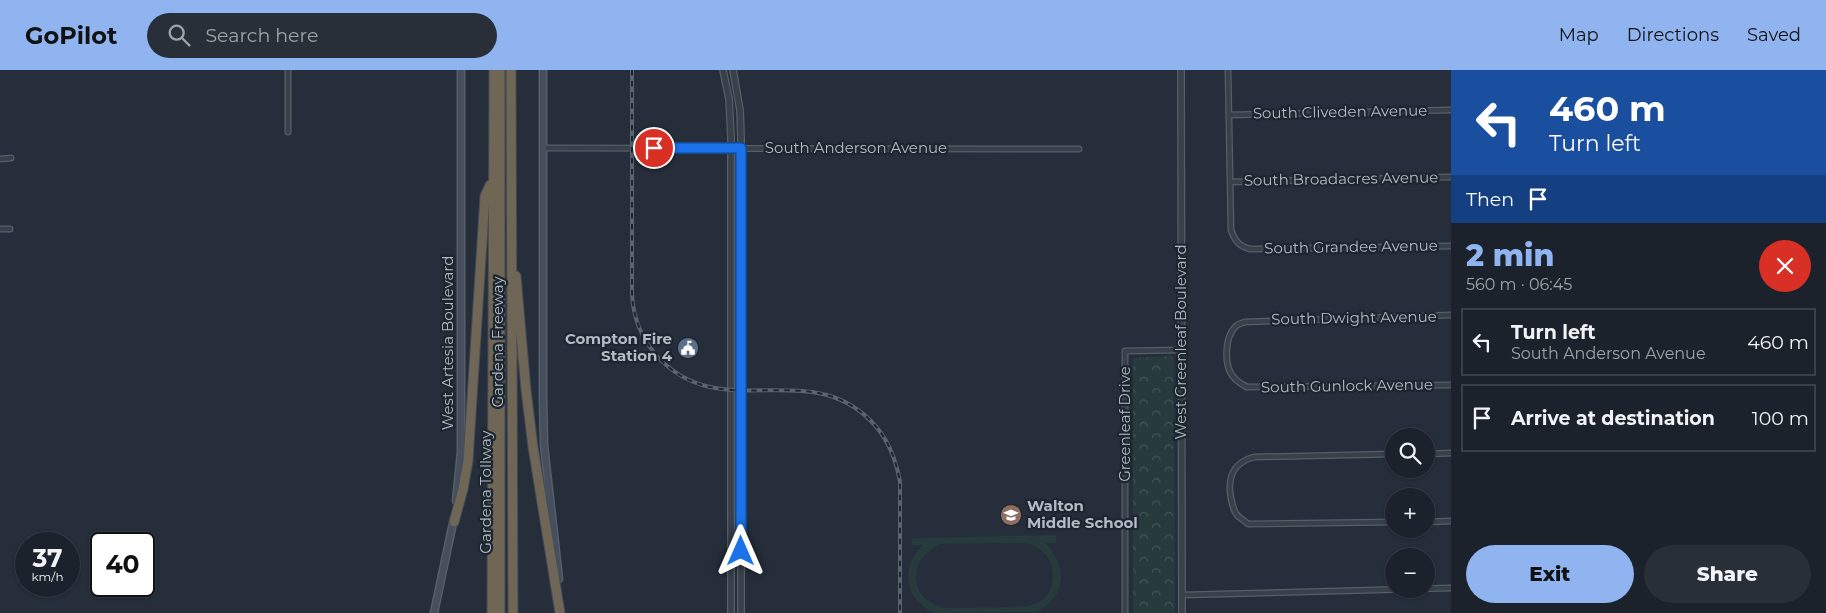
<!DOCTYPE html>
<html lang="en">
<head>
<meta charset="utf-8">
<style>
  body { margin:0; font-family:Montserrat,sans-serif; background:#292f38; color:#f1f3f6; height:100vh; display:flex; flex-direction:column; font-size:19px; white-space:nowrap }
  * { box-sizing:border-box; margin:0 }
  p { font-size:16px; color:#a0a4a9 }
  .icon { flex:none; width:28px; height:28px; fill:none; stroke:currentColor; stroke-width:2; stroke-linecap:round; stroke-linejoin:round }
  .map { position:relative; flex:1; overflow:hidden }
  .drawer { display:flex; flex-direction:column; background:#1c222c; width:375px }
  .drawer>* { flex:none }
  .top-card { background:#1a4fa0; color:#fff; overflow:hidden }
  .buttons { position:absolute; left:1385px; top:358px; display:grid; gap:10px }
  .buttons a { display:grid; place-items:center; width:50px; height:50px; border-radius:50%; background:#1c222c; box-shadow:0 1px 4px #0004,0 0 0 1px #3a3f48; font-size:25px }
  .speed { position:absolute; left:15px; top:462px; display:flex; gap:10px; font-size:25px; font-weight:700; text-align:center }
  .speed>* { display:grid; place-content:center; width:65px; height:65px; border-radius:50%; background:#1c222c; box-shadow:0 1px 4px #0004,0 0 0 1px #3a3f48; line-height:1 }
  .speed small { font-size:12px; font-weight:400 }
  .speed .limit { border:2px solid #111; border-radius:8px; background:#fff; color:#111 }
  .pin { position:absolute; display:grid; place-items:center; width:42px; height:42px; color:#fff; margin:-21px; border:2px solid #fff; border-radius:50%; box-shadow:0 1px 5px #0007 }
  .me { position:absolute; width:55px; margin:-28px; rotate:0deg; stroke-linejoin:round; filter:drop-shadow(0 0 4px #0008) }
  .turn { display:flex; align-items:center; gap:18px; height:105px; padding:0 15px; font-size:22px }
  .turn .icon { width:65px; height:65px; stroke-width:2.5 }
  .turn b { display:block; font-size:35px; line-height:42px }
  .then { display:flex; align-items:center; height:48px; padding:0 15px; background:#0003; gap:10px; font-size:19px }
  .round { display:grid; place-items:center; flex:none; width:52px; height:52px; border-radius:26px; background:#292f38 }
  .summary { display:flex; align-items:center; justify-content:space-between; height:85px; padding:0 15px }
  h1 { font-size:30px; font-weight:800; line-height:38px; color:#8fb4f0 }
  .primary-button { display:flex; gap:10px; margin-top:auto; padding:10px 15px }
  .primary-button a { flex:1; height:58px; border-radius:30px; background:#8fb4f0; color:#111; font-size:20px; font-weight:800; line-height:58px; text-align:center }
  .primary-button a+a { background:#292f38; color:#f1f3f6 }
  ul { padding:0; list-style:none }
  li { display:flex; align-items:center; gap:15px; height:68px; margin:0 10px 8px; padding:0 5px; border:2px solid #3a3f48; border-radius:0px }
  li div { flex:1 }
  li b { display:block; font-size:19px }
  li em { font-style:normal }
  header { display:flex; align-items:center; gap:30px; box-sizing:border-box; height:70px; padding:0 25px; background:#8fb4f0; color:#111 }
  header strong { font-size:24px }
  nav { display:flex; gap:28px; margin-inline-start:auto; font-size:18px }
  .search { width:350px; height:45px; background:#292f38; display:flex; align-items:center; gap:12px; box-sizing:border-box; padding:0 18px; border-radius:28px; color:#a0a4a9; font-size:19px }
  main { display:flex; flex:1; min-height:0 }
  .map>svg:first-child { display:block }
  .grass { fill:#273b3c; fill-rule:evenodd }
  .forest { fill:url(#forest-crowns) }
  .lines { fill:none; stroke-linecap:round; stroke-linejoin:round }
  .minor-casing { stroke:#565e68; stroke-width:7 }
  .tertiary-casing { stroke:#565e68; stroke-width:8 }
  .secondary-casing { stroke:#565e68; stroke-width:9 }
  .motorway-casing { stroke:#434b55; stroke-width:11 }
  .minor { stroke:#38404a; stroke-width:4.5 }
  .tertiary { stroke:#38404a; stroke-width:5.5 }
  .secondary { stroke:#464f5d; stroke-width:6 }
  .motorway { stroke:#706656; stroke-width:9 }
  .rail-casing { stroke:#5a6471; stroke-width:4 }
  .rail { stroke:#1d252f; stroke-width:2; stroke-dasharray:5.5; stroke-linecap:butt }
  .route-casing { stroke:#114b97; stroke-width:12 }
  .route { stroke:#1a73e8; stroke-width:9 }
  .labels { text-anchor:middle; stroke-width:4.5; stroke-linejoin:round; paint-order:stroke }
  .street-label { font-size:15px; fill:#b4bbc6; stroke:#1d252f }
  .poi-label { font-size:15px; font-weight:bold; fill:#b4bbc6; stroke:#1d252f; text-anchor:end }
</style>
</head>
<body>
<header>
<strong>GoPilot</strong>
<div class="search"><svg class="icon" aria-label="search" viewBox="0 0 24 24"><circle cx="10" cy="10" r="6"/><path d="M15 15l6 6"/></svg>Search here</div>
<nav><a>Map</a><a>Directions</a><a>Saved</a></nav>
</header>
<main>
<div class="map">
<svg width="1451" height="543" viewBox="0 0 1451 543">
  <defs>
    <pattern id="forest-crowns" width="20" height="18" patternUnits="userSpaceOnUse" patternTransform="scale(1.25)"><rect width="20" height="18" fill="#273b3c"/><path d="M2 6a3 3 0 1 1 6 0M12 15a3 3 0 1 1 6 0" fill="none" stroke="#445557"/></pattern>
  </defs>
  <rect width="100%" height="100%" fill="#252e3a"/>
  <path class="grass" d="M1056 465V473H1045C1068 496 1067 528 1036 542L935 543C904 531 900 497 923 475H912V468ZM1027 473C1032 475 1037 477 1041 480 1056 492 1057 518 1042 530 1036 534 1030 536 1023 537L945 538C908 530 906 489 941 474Z"/>
  <path class="forest" d="M1171 286 1174 290 1175 543H1133V288Z"/>
  <g class="lines">
    <g class="minor-casing">
      <path id="minor" d="M288 0V62
        M1228 0 1231 160C1235 171 1239 176 1250 179L1451 176
        M1229 45 1451 40
        M543 78 1079 79
        M0 89 11 88
        M1230 112 1451 107
        M0 159H10
        M1451 245 1245 252C1242 253 1237 254 1235 257 1225 267 1224 294 1232 305 1236 311 1241 314 1247 317L1451 315
        M1394 384 1254 387C1233 393 1227 407 1231 428 1232 434 1233 441 1238 446 1241 449 1245 451 1248 454L1394 452
        M1426 384 1451 383
        M1426 452 1451 451
        M1182 525 1451 518
        M1125 543V281L1181 280"/>
    </g>
    <g class="tertiary-casing">
      <path id="tertiary" d="M723 0 729 29 731 67V543
        M733 0 740 40 741 67V543
        M1181 0 1182 543"/>
    </g>
    <g class="secondary-casing">
      <path id="secondary" d="M543 0V327L544 375 559 509
        M456 431 461 382V0
        M434 543 454 448"/>
    </g>
    <g class="motorway-casing">
      <path id="motorway" d="M511 0 513 543
        M516 206 526 320 533 377 560 543
        M454 452 463 419 468 391 485 126 490 115
        M492 543 494 0
        M500 543V0"/>
    </g>
    <use href="#minor" class="minor"/>
    <use href="#tertiary" class="tertiary"/>
    <use href="#secondary" class="secondary"/>
    <use href="#motorway" class="motorway"/>
    <g class="rail-casing">
      <path id="rail" d="M632 0V224C633 247 642 269 657 286 720 356 807 286 871 351 888 368 896 389 900 412V543"/>
    </g>
    <use href="#rail" class="rail"/>
  </g>
  <g class="lines">
    <g class="route-casing">
      <path id="route" d="M654 78H741V481"/>
    </g>
    <use href="#route" class="route"/>
  </g>
  <defs>
    <g id="civic-disc" transform="scale(1.125)"><circle r="9.5" fill="#5c6f8a" stroke="#1d252f"/><path d="M-.6-6.5H3V-4.5H.6V-3L4-1V1h2V6H-6V1h2V-1L-.6-3ZM-1.2 2.5V6h2.4V2.5Z" fill="#fff"/></g>
    <g id="school-disc" transform="scale(1.125)"><circle r="9.5" fill="#8d6e63" stroke="#1d252f"/><path d="M0-5L7-2L0 1L-7-2ZM-4 1L0 2.5L4 1V4Q0 6-4 4Z" fill="#fff"/></g>
  </defs>
  <g fill-rule="evenodd">
    <use href="#civic-disc" x="688" y="278"/>
    <use href="#school-disc" x="1011" y="445"/>
  </g>
  <g class="labels">
    <g class="street-label">
      <text transform="translate(1340 42) rotate(-1)" y="5">South Cliveden Avenue</text>
      <text x="856" y="83">South Anderson Avenue</text>
      <text transform="translate(1341 109) rotate(-1)" y="5">South Broadacres Avenue</text>
      <text transform="translate(1351 177) rotate(-1)" y="5">South Grandee Avenue</text>
      <text transform="translate(1354 248) rotate(-1)" y="5">South Dwight Avenue</text>
      <text transform="translate(498 272) rotate(-90)" y="5">Gardena Freeway</text>
      <text transform="translate(1181 272) rotate(-90)" y="5">West Greenleaf Boulevard</text>
      <text transform="translate(448 273) rotate(-90)" y="5">West Artesia Boulevard</text>
      <text transform="translate(1347 316) rotate(-1)" y="5">South Gunlock Avenue</text>
      <text transform="translate(1125 354) rotate(-90)" y="5">Greenleaf Drive</text>
      <text transform="translate(486 422) rotate(-90)" y="5">Gardena Tollway</text>
    </g>
    <g class="poi-label">
      <text x="672" y="274">Compton Fire<tspan x="672" dy="17">Station 4</tspan></text>
      <text x="1027" y="441" text-anchor="start">Walton<tspan x="1027" dy="17">Middle School</tspan></text>
    </g>
  </g>
</svg>
<div class="buttons">
<a><svg class="icon" aria-label="search" viewBox="0 0 24 24"><circle cx="10" cy="10" r="6"/><path d="M15 15l6 6"/></svg></a>
<a>+</a>
<a>−</a>
</div>
<div class="speed"><div>37<small>km/h</small></div><div class="limit">40</div></div>
<div class="pin" style="left:654px;top:78px;background:#d93025"><svg class="icon" aria-label="arrive" viewBox="0 0 24 24"><path d="M6 21V4h12l-3 4 3 4H6"/></svg></div>
<svg class="me" style="left:741px;top:481px" viewBox="-20 -20 40 40"><path d="M0-17L14 15 0 8-14 15z" fill="#1a73e8" stroke="#fff" stroke-width="4"/></svg>
</div>
<section class="drawer">
<div class="top-card">
<div class="turn"><svg class="icon" aria-label="left" viewBox="0 0 24 24"><path d="M17 20v-9H6M10 6l-5 5 5 5"/></svg><div><b>460 m</b>Turn left</div></div>
<div class="then">Then<svg class="icon" aria-label="arrive" viewBox="0 0 24 24"><path d="M6 21V4h12l-3 4 3 4H6"/></svg></div>
</div>
<div class="summary"><div><h1>2 min</h1><p>560 m · 06:45</p></div><a class="round" style="background:#d93025;color:#fff"><svg class="icon" aria-label="close" viewBox="0 0 24 24"><path d="M6 6l12 12M18 6L6 18"/></svg></a></div>
<ul>
<li><svg class="icon" aria-label="left" viewBox="0 0 24 24"><path d="M17 20v-9H6M10 6l-5 5 5 5"/></svg><div><b>Turn left</b><p>South Anderson Avenue</p></div><em>460 m</em></li>
<li><svg class="icon" aria-label="arrive" viewBox="0 0 24 24"><path d="M6 21V4h12l-3 4 3 4H6"/></svg><div><b>Arrive at destination</b></div><em>100 m</em></li>
</ul>
<div class="primary-button"><a>Exit</a><a>Share</a></div>
</section>
</main>
</body>
</html>
